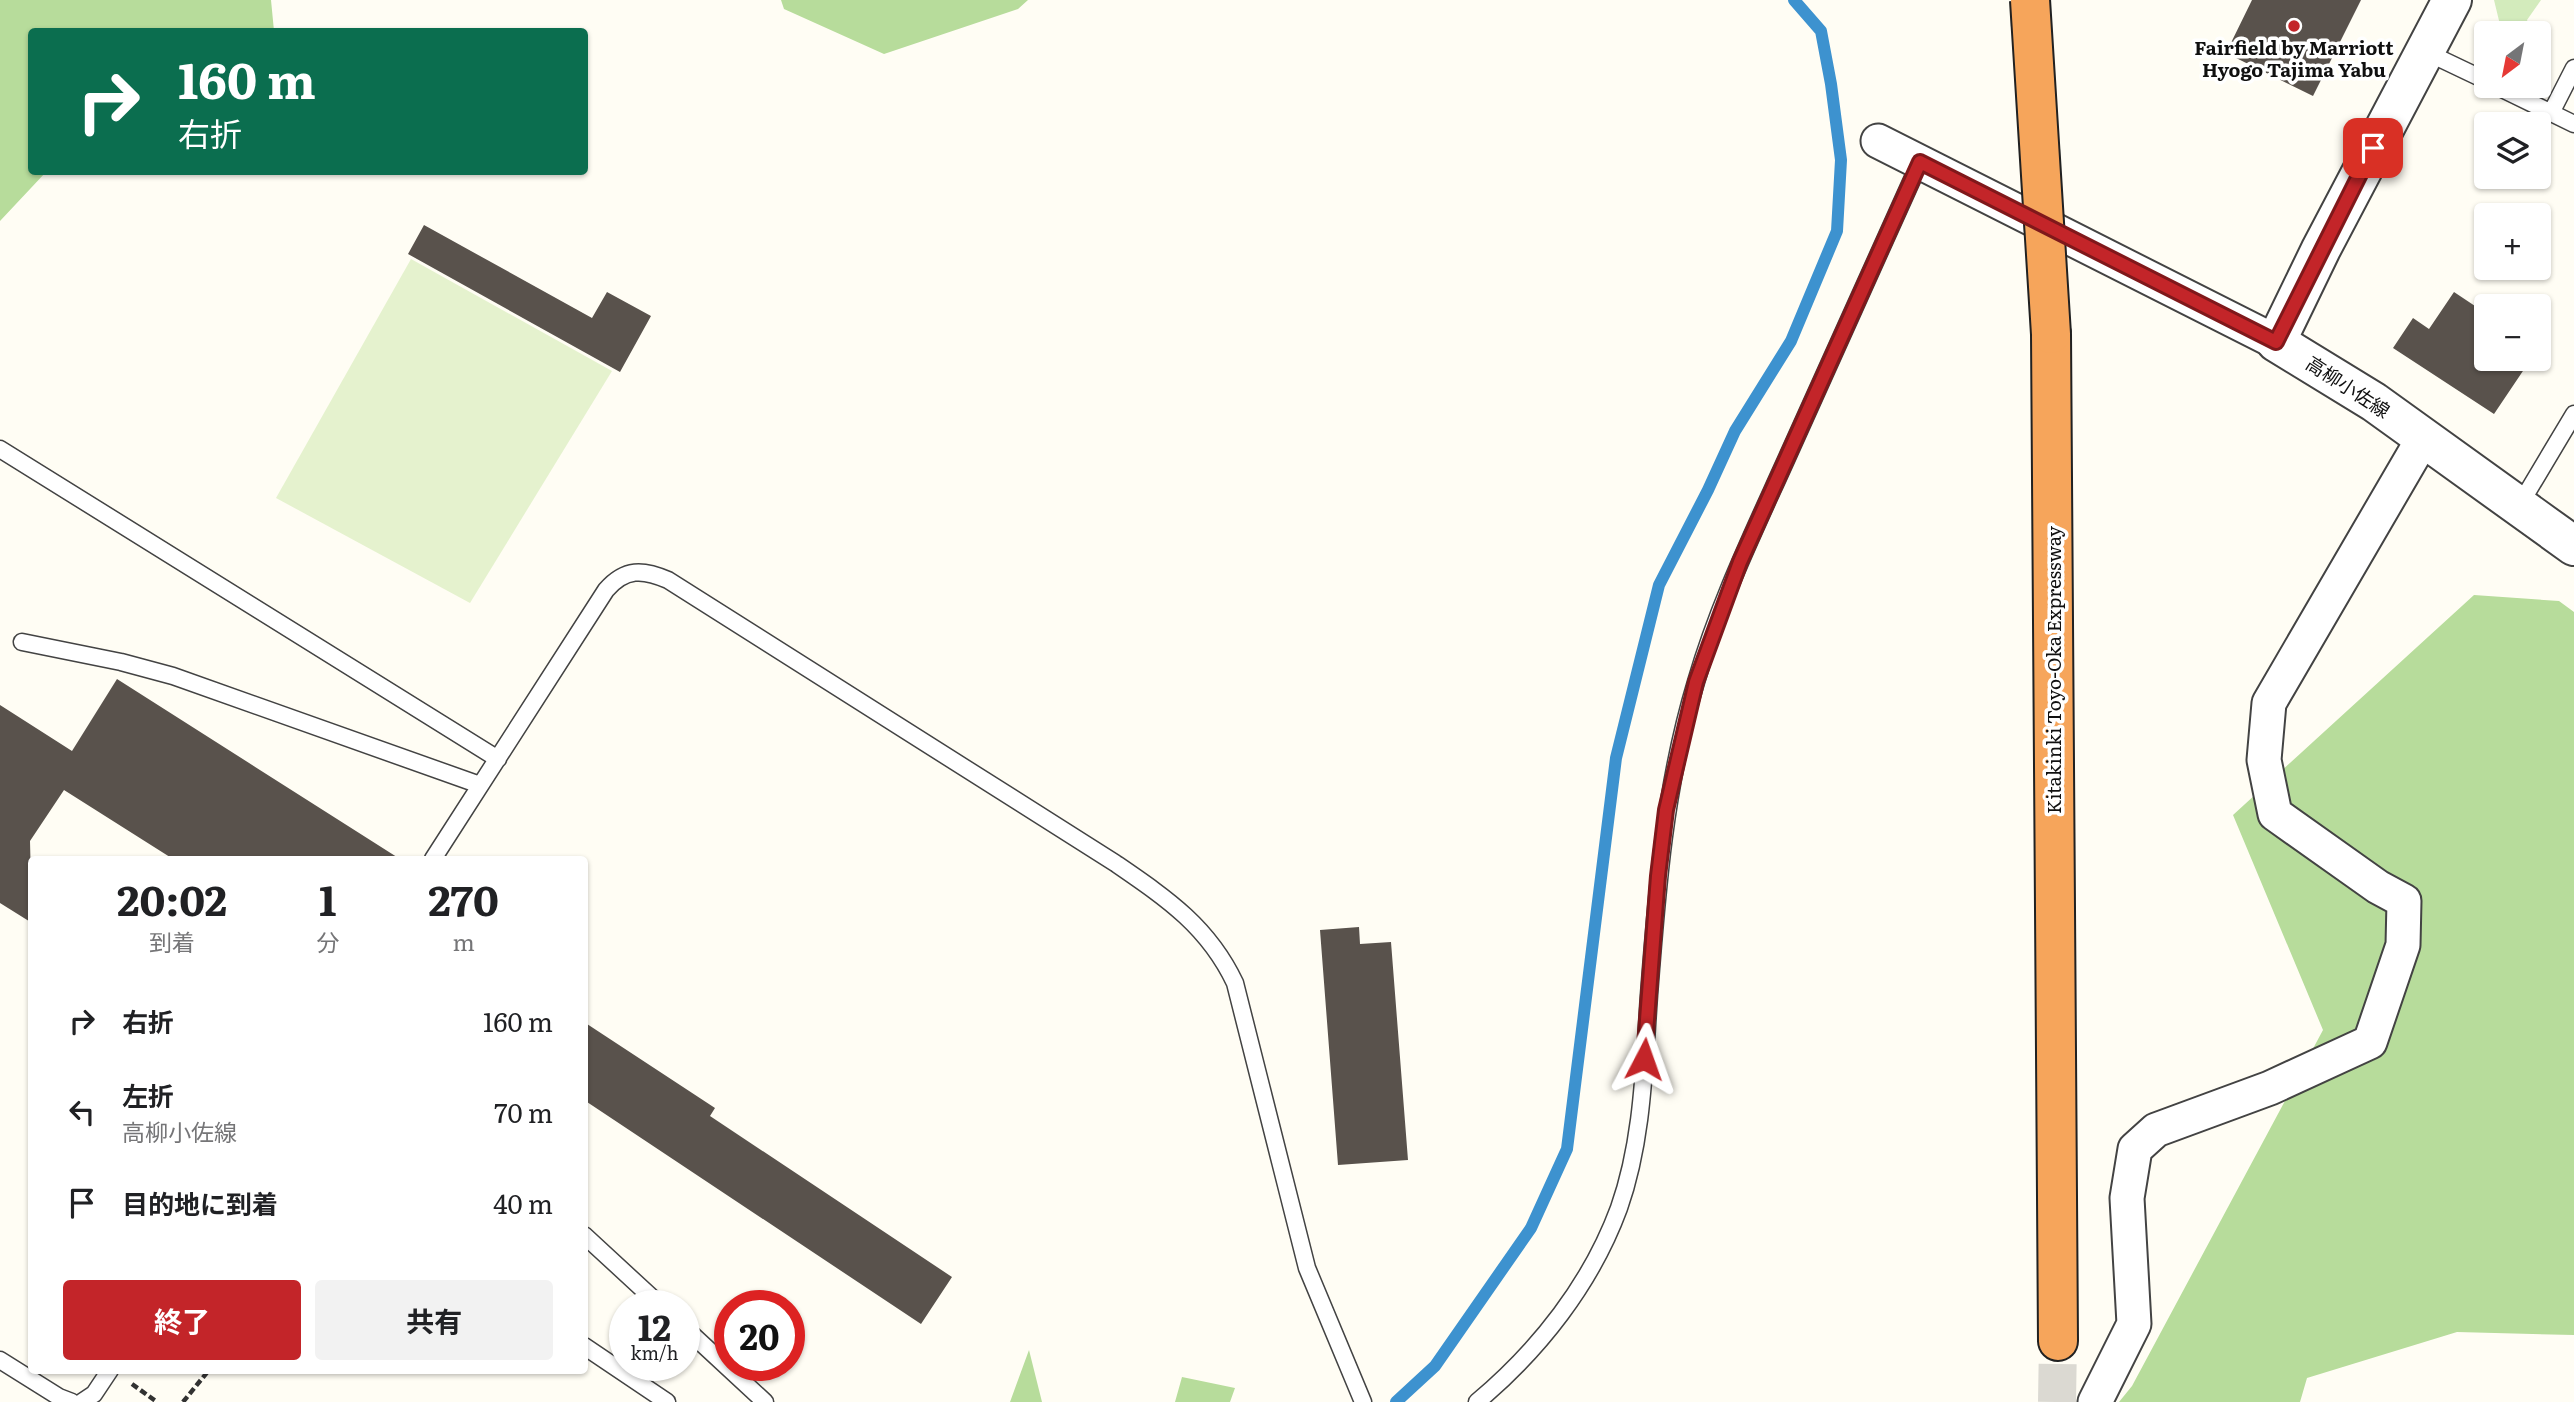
<!DOCTYPE html>
<html lang="ja">
<head>
<meta charset="utf-8">
<style>
  body { margin:0; font-family:Literata,"Noto Sans JP",serif; background:#f2f2f2; color:#202124; height:100vh; display:flex; flex-direction:column; font-size:26px; white-space:nowrap }
  * { box-sizing:border-box; margin:0 }
  p { font-size:23px; color:#757577 }
  .icon { flex:none; width:38px; height:38px; fill:none; stroke:currentColor; stroke-width:2; stroke-linecap:round; stroke-linejoin:round }
  .map { position:relative; flex:1; overflow:hidden }
  .side { position:absolute; left:28px; top:856px; width:560px; height:518px; display:flex; flex-direction:column; background:#fff; border-radius:7px; box-shadow:0 2px 5px #0004 }
  .side>* { flex:none }
  .hud { position:absolute; left:28px; top:28px; width:560px; height:147px; border-radius:7px; box-shadow:0 2px 5px #0004; background:#0b6e4f; color:#fff; overflow:hidden }
  .needle { width:46px; rotate:212deg }
  .tools { position:absolute; left:2474px; top:21px; display:grid; gap:14px }
  .tools a { display:grid; place-items:center; width:77px; height:77px; border-radius:7px; background:#fff; box-shadow:0 2px 5px #0004; font-size:35px }
  .speed { position:absolute; left:609px; top:1290px; display:flex; gap:14px; font-size:35px; font-weight:700; text-align:center }
  .speed>* { display:grid; place-content:center; width:91px; height:91px; border-radius:50%; background:#fff; box-shadow:0 2px 5px #0004; line-height:1 }
  .speed small { font-size:18px; font-weight:400 }
  .speed .limit { border:10px solid #d22; background:#fff; color:#111 }
  .pin { position:absolute; display:grid; place-items:center; width:60px; height:60px; color:#fff; margin:-30px; border-radius:14px; box-shadow:0 4px 10px #0006 }
  .me { position:absolute; width:77px; margin:-38px; rotate:4deg; stroke-linejoin:round; filter:drop-shadow(0 0 5px #0008) }
  .turn { display:flex; align-items:center; gap:24px; height:147px; padding:0 35px; font-size:32px }
  .turn .icon { width:91px; height:91px; stroke-width:2.5 }
  .turn b { display:block; font-size:49px; line-height:60px }
  .eta { display:flex; justify-content:space-evenly; align-items:center; height:119px; text-align:center }
  .eta b { font-size:42px; font-weight:700; line-height:49px }
  .action { display:flex; gap:14px; margin-top:auto; padding:14px 35px }
  .action a { flex:1; height:80px; border-radius:7px; background:#c32529; color:#fff; font-size:28px; font-weight:700; line-height:80px; text-align:center }
  .action a+a { background:#f2f2f2; color:#202124 }
  ul { padding:0; list-style:none }
  li { display:flex; align-items:center; gap:21px; height:91px; padding:0 35px }
  li div { flex:1 }
  li b { display:block; font-size:26px }
  li em { font-style:normal }
  .map>svg:first-child { display:block }
  .green { fill:#d3ebbc }
  .forest { fill:#b7dc9b }
  .pitch { fill:#e5f2ce }
  .lines { fill:none; stroke-linecap:round; stroke-linejoin:round }
  .stream { stroke:#3d92cf; stroke-width:12 }
  .building { fill:#59524c }
  .motorway-tunnel { stroke:#dbd9d2; stroke-width:38; stroke-dasharray:38 19; stroke-linecap:butt }
  .service-casing { stroke:#434343; stroke-width:19 }
  .minor-casing { stroke:#434343; stroke-width:37 }
  .tertiary-casing { stroke:#434343; stroke-width:42 }
  .motorway-casing { stroke:#212121; stroke-width:42 }
  .path { stroke:#323232; stroke-width:4.5; stroke-dasharray:7 3.5; stroke-linecap:butt }
  .service { stroke:#fff; stroke-width:16 }
  .minor { stroke:#fff; stroke-width:33 }
  .tertiary { stroke:#fff; stroke-width:38 }
  .motorway { stroke:#f6a55b; stroke-width:38 }
  .motorway-bridge-casing { stroke:#212121; stroke-width:42; stroke-linecap:butt }
  .motorway-bridge { stroke:#f6a55b; stroke-width:38 }
  .route-casing { stroke:#7f181b; stroke-width:18 }
  .route { stroke:#c32529; stroke-width:12 }
  .poi-dot { fill:#c32529; stroke:#fff; stroke-width:2.5 }
  .labels { text-anchor:middle; stroke-width:7; stroke-linejoin:round; paint-order:stroke }
  .poi-label { font-size:19px; font-weight:bold; fill:#101010; stroke:#fff }
  .street-label { font-size:19px; fill:#101010; stroke:#fff }
</style>
</head>
<body>
<div class="map">
<svg width="2574" height="1402" viewBox="0 0 2574 1402">
  <rect width="100%" height="100%" fill="#fffdf4"/>
  <path class="green" d="M2494 0H2541L2527 20 2533 33H2502Z"/>
  <path class="forest" d="M0 0H271L274 31 32 32V172H46L0 221Z
    M781 0H1028L1018 9 884 54 784 9Z
    M2474 595 2559 601 2574 612V1335L2457 1332 2307 1378 2300 1402H2119L2132 1386 2323 1030 2233 815Z
    M1029 1350 1042 1402H1010Z
    M1182 1377 1235 1388 1230 1402H1175Z"/>
  <path class="pitch" d="M411 259 612 371 470 603 276 498Z"/>
  <g class="lines">
    <path class="stream" d="M1396 1402 1435 1366 1531 1228 1567 1149 1616 758 1659 585 1708 490 1735 431 1791 341 1837 231 1841 160 1831 84 1821 31 1794 0"/>
  </g>
  <path class="building" d="M2252 0H2361L2313 96 2226 53Z
    M424 225 592 318 607 292 651 316 620 372 408 254Z
    M2454 292 2487 314V359H2531L2494 414 2393 348 2413 318 2429 329Z
    M117 679 400 859H173L64 790 30 841 32 923 0 903V705L72 751Z
    M1359 927 1360 944 1391 942 1408 1160 1338 1165 1320 930Z
    M584 1022 715 1108 710 1116 952 1277 921 1324 584 1100Z"/>
  <g class="lines">
    <path class="motorway-tunnel" d="M2057 1402 2058 1341"/>
    <g class="service-casing">
      <path id="service" d="M2424 51 2487 81
        M2496 86 2574 124
        M2551 113 2574 68
        M0 449 498 759
        M2519 506 2574 414
        M22 642 121 662 173 676 480 785
        M433 859 606 590C625 568 643 569 668 580L1115 863C1166 898 1208 926 1235 983L1307 1268 1363 1402
        M584 1235 661 1306
        M684 1327 765 1402
        M584 1346 667 1402
        M0 1360 59 1397 72 1402
        M82 1402 94 1394 110 1370
        M1477 1402C1539 1350 1591 1284 1619 1208 1643 1140 1644 1066 1649 995 1657 889 1665 784 1696 682 1719 602 1756 527 1790 451 1833 355 1877 258 1920 162"/>
    </g>
    <g class="minor-casing">
      <path id="minor" d="M1878 141 2276 342
        M2095 1402 2134 1324 2127 1198 2135 1149 2156 1130 2270 1088 2370 1042 2403 945 2404 901 2378 887 2275 814 2264 760 2269 703 2424 437"/>
    </g>
    <g class="tertiary-casing">
      <path id="tertiary" d="M2452 0 2321 249 2276 342 2374 402 2574 546"/>
    </g>
    <g class="motorway-casing">
      <path id="motorway" d="M2051 334 2058 1341"/>
    </g>
    <path class="path" d="M132 1384 157 1402
      M183 1402 209 1370"/>
    <use href="#service" class="service"/>
    <use href="#minor" class="minor"/>
    <use href="#tertiary" class="tertiary"/>
    <use href="#motorway" class="motorway"/>
    <g class="motorway-bridge-casing">
      <path id="motorway-bridge" d="M2030 0 2051 334"/>
    </g>
    <use href="#motorway-bridge" class="motorway-bridge"/>
  </g>
  <g class="lines">
    <g class="route-casing">
      <path id="route" d="M1644 1059 1658 876 1666 810 1696 682 1740 562 1920 162 2276 342 2373 148"/>
    </g>
    <use href="#route" class="route"/>
  </g>
  <circle class="poi-dot" cx="2294" cy="26" r="7"/>
  <g class="labels">
    <g class="poi-label">
      <text x="2294" y="55">Fairfield by Marriott<tspan x="2294" dy="22">Hyogo Tajima Yabu</tspan></text>
    </g>
    <g class="street-label">
      <text transform="translate(2348 387) rotate(33)" y="7">高柳小佐線</text>
      <text transform="translate(2054 670) rotate(-90)" y="7">Kitakinki Toyo-Oka Expressway</text>
    </g>
  </g>
</svg>
<div class="tools">
<a><svg class="needle" viewBox="-14 -14 28 28"><path d="M0-13l5 13h-10z" fill="#e53935"/><path d="M0 13l5-13h-10z" fill="#757577"/></svg></a>
<a><svg class="icon" aria-label="layers" viewBox="0 0 24 24"><path d="M12 4l9 5-9 5-9-5zM3 14l9 5 9-5"/></svg></a>
<a>+</a>
<a>−</a>
</div>
<div class="speed"><div>12<small>km/h</small></div><div class="limit">20</div></div>
<div class="pin" style="left:2373px;top:148px;background:#d93025"><svg class="icon" aria-label="arrive" viewBox="0 0 24 24"><path d="M6 21V4h12l-3 4 3 4H6"/></svg></div>
<svg class="me" style="left:1644px;top:1059px" viewBox="-20 -20 40 40"><path d="M0-17L14 15 0 8-14 15z" fill="#c32529" stroke="#fff" stroke-width="4"/></svg>
<div class="hud">
<div class="turn"><svg class="icon" aria-label="right" viewBox="0 0 24 24"><path d="M7 20v-9h11M14 6l5 5-5 5"/></svg><div><b>160 m</b>右折</div></div>
</div>
<section class="side">
<div class="eta">
<div><b>20:02</b><p>到着</p></div>
<div><b>1</b><p>分</p></div>
<div><b>270</b><p>m</p></div>
</div>
<ul>
<li><svg class="icon" aria-label="right" viewBox="0 0 24 24"><path d="M7 20v-9h11M14 6l5 5-5 5"/></svg><div><b>右折</b></div><em>160 m</em></li>
<li><svg class="icon" aria-label="left" viewBox="0 0 24 24"><path d="M17 20v-9H6M10 6l-5 5 5 5"/></svg><div><b>左折</b><p>高柳小佐線</p></div><em>70 m</em></li>
<li><svg class="icon" aria-label="arrive" viewBox="0 0 24 24"><path d="M6 21V4h12l-3 4 3 4H6"/></svg><div><b>目的地に到着</b></div><em>40 m</em></li>
</ul>
<div class="action"><a>終了</a><a>共有</a></div>
</section>
</div>
</body>
</html>
